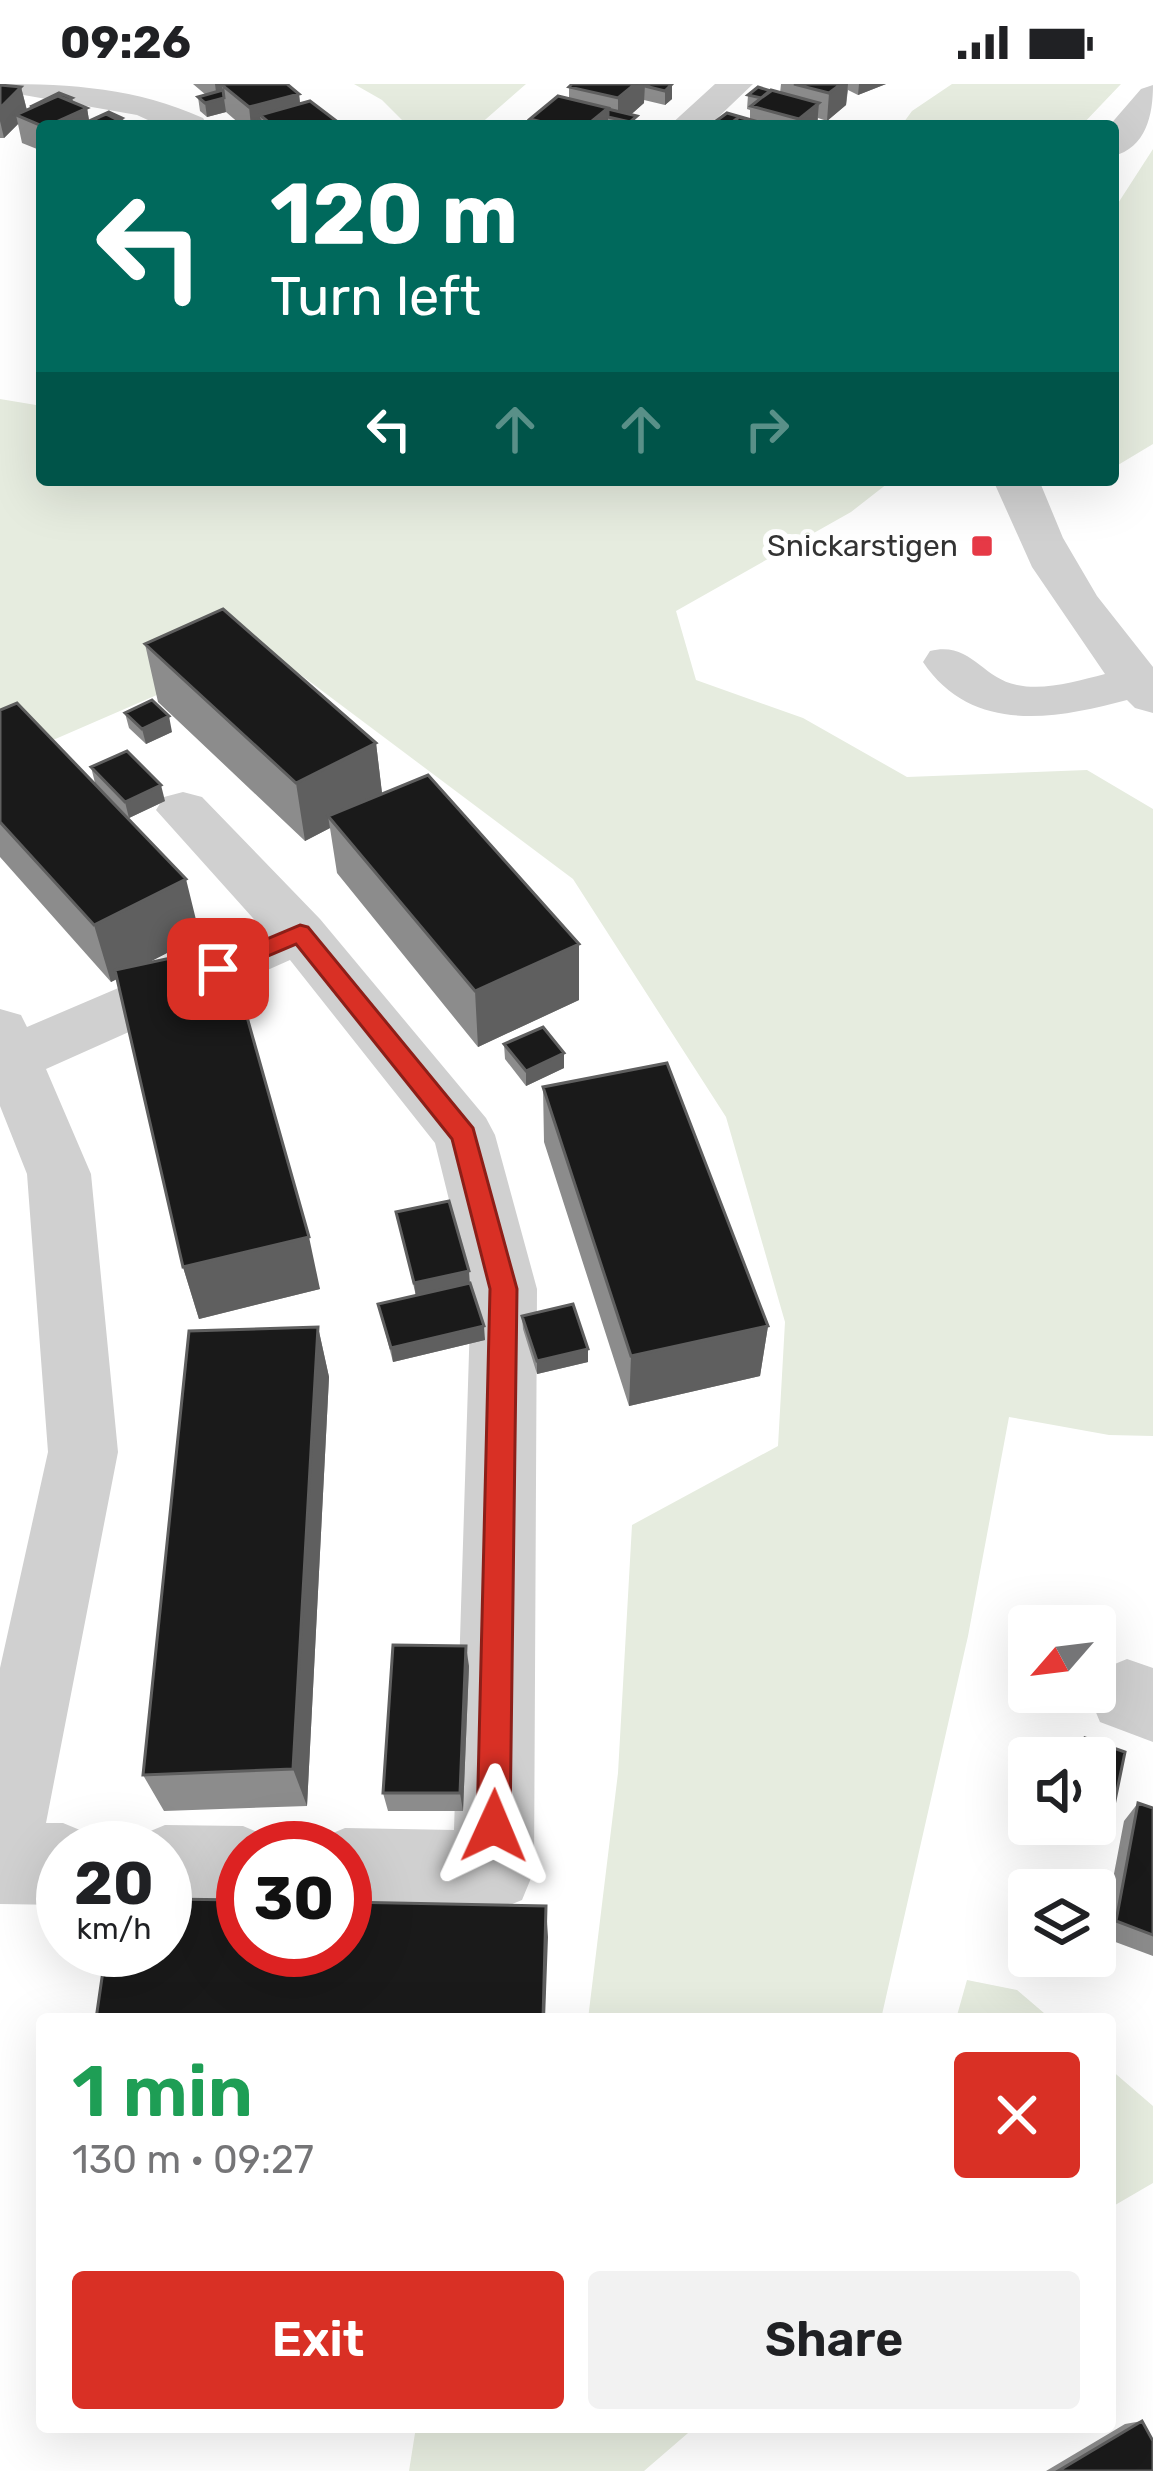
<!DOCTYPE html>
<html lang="en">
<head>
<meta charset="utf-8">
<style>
  body { margin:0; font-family:Rubik,sans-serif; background:#f2f2f2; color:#202124; height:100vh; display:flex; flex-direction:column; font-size:45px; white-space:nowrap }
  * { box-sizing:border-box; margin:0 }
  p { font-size:39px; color:#757577 }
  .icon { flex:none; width:66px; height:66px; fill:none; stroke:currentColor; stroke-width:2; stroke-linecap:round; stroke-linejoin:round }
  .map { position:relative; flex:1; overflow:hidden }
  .sheet { position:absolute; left:36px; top:1929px; width:1080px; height:420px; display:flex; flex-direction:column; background:#fff; border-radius:12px; box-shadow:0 12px 48px #0002 }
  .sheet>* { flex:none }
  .hud { position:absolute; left:36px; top:36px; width:1083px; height:366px; border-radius:12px; box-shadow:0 12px 48px #0002; background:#00695c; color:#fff; overflow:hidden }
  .needle { width:78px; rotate:242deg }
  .tools { position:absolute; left:1008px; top:1521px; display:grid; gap:24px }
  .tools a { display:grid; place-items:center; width:108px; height:108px; border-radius:12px; background:#fff; box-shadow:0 12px 48px #0002; font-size:60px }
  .speed { position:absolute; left:36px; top:1737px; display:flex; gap:24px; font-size:60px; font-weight:700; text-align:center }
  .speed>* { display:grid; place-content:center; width:156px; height:156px; border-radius:50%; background:#fff; box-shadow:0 12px 48px #0002; line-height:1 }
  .speed small { font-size:30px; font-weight:400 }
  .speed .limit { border:18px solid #d22; background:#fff; color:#111 }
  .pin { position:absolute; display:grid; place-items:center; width:102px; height:102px; color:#fff; margin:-51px; border-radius:24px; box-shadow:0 6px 18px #0006 }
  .me { position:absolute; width:132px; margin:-66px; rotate:1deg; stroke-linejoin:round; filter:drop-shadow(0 0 9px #0008) }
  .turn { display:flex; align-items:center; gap:42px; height:252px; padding:0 36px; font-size:54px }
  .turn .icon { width:156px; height:156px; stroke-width:2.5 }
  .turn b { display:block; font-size:84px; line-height:102px }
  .lanes { display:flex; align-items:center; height:114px; padding:0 36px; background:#0003; justify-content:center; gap:60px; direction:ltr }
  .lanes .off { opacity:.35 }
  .round { display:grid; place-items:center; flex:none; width:126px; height:126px; border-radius:12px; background:#f2f2f2 }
  .overview { display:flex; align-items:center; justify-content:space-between; height:204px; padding:0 36px }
  h1 { font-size:72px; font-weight:600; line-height:90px; color:#1e9e55 }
  .primary-button { display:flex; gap:24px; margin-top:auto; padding:24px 36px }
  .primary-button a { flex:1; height:138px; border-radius:12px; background:#d93025; color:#fff; font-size:48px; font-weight:600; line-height:138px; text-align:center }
  .primary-button a+a { background:#f2f2f2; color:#202124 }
  .status { display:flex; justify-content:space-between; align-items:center; height:84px; padding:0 60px; background:#fff; direction:ltr }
  .status svg { height:33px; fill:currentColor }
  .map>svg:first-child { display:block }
  .green { fill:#e6ecdf }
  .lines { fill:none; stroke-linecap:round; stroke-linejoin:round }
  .minor { fill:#d0d0d0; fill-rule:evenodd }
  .wall { fill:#8c8c8c }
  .shaded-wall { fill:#5f5f5f }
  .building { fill:#1a1a1a; stroke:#5f5f5f; stroke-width:3 }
  .route { fill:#d93025; stroke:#8d1f18; stroke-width:3 }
  .poi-dot { fill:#e63946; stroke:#fff; stroke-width:4.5 }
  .labels { text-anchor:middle; stroke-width:12; stroke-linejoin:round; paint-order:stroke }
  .far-poi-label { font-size:30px; fill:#333; stroke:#fff; text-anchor:end }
</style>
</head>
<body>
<div class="status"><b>09:26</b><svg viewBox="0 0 49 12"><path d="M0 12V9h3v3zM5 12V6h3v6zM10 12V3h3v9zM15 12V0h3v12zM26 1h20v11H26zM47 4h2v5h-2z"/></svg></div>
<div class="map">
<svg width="1153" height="2387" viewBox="0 0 1153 2387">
  <rect width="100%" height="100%" fill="#fff"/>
  <path class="green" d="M354 0H526L478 42H408L382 16Z
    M952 0H1121L1081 42H901L912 27Z
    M1153 65V360L1113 384V127Z
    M0 315 42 322V396H892L851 428 676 527 696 596 803 634 907 693 1087 686 1153 725V1352L1109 1351 1009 1333 968 1552 881 1935H588L618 1689 632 1441 778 1362 785 1238 726 1033 573 795 265 564 0 679Z
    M967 1896 1017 1906 1051 1935H956Z
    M1110 1985 1153 2022V2099L1110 2124Z
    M416 2343H695L644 2387H409Z"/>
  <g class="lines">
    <path class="minor" d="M0 0C73 0 136 4 203 34L208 42H161L137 31 1 7Z
      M715 0H753L709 42H669Z
      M1153 1C1153 31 1146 64 1113 72L1109 42 1141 5Z
      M993 396H1039L1063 454 1097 512 1153 583V629L1135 624 1127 616C1056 635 972 651 923 578L930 567C971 557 981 594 1017 601 1045 607 1077 597 1105 590L1032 483Z
      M183 708 202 713 320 835 486 1034 495 1051 537 1205 534 1787 522 1816 493 1828 345 1826V1764H313L316 1756 345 1744 454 1746 471 1205 435 1059 290 876 46 985 91 1090 118 1368 46 1739H63L92 1751 97 1764H63V1821L0 1820V1584L48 1368 27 1090 0 1022V925L21 931 27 943 261 843 156 726 164 713Z
      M1127 1575 1153 1584V1658L1100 1638 1089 1612 1095 1608 1100 1586Z
      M165 1741 243 1742 272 1754 276 1764H243V1824L165 1823V1764H132L136 1753Z"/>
  </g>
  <path class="wall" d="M193 0H287L299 10 300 20 339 42H237L241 41 226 28 207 33 200 27 198 13 206 11Z
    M672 0V15L665 21 644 16V19L631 30 637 42H530V35L569 15V3Z
    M781 0H886L858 11 848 6 846 21 827 37 818 34 817 42H716V37L750 35V26L747 25 748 11 780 9Z
    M0 1 21 3 27 26 72 14 73 19 87 24 89 37 122 34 123 38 42 42V67L22 59 18 40 4 54H0Z
    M145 560 376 659 382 710 579 860V916L478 963 337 789 330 744 305 757 158 618Z
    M0 626 200 852 149 878 320 1205 199 1235 183 1183 117 895 111 898 0 773Z
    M125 629 172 648 146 660 129 644Z
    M91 683 165 717 129 734 95 699Z
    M504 960 564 984 526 1002 505 975Z
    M543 1003 768 1242 760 1292 629 1322 544 1058Z
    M396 1128 470 1199 485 1256 393 1278 378 1220 416 1212Z
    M522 1232 588 1278 537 1290 523 1245Z
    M318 1243 329 1293 307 1722 164 1727 143 1691Z
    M469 1582 463 1727H388L383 1709Z
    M1085 1654 1125 1668 1110 1741 1103 1750 1074 1740H1095V1674H1076L1078 1664Z
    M1138 1719 1153 1724V1872L1102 1853 1124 1737Z
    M1142 2337 1153 2387H1046L1125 2340Z"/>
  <path class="shaded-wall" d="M215 0H266L222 1 226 28 207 33 205 19 217 16Z
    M635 0H645L644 19 624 37 618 35V14Z
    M672 0V15L665 21V7Z
    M841 0H848L846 21 827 37 829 9Z
    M859 0H886L858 11Z
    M21 3 28 31H16L18 40 4 54 0 37V24Z
    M299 10 302 37 260 31 261 42H251L249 23Z
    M72 14 75 28 87 24 90 42H47L44 28Z
    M819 19 817 42H799V35Z
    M608 24V42H586Z
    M169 632 172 648 146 660 142 645Z
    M376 659 383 717 328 732 330 744 305 757 296 699Z
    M161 701 165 717 129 734 125 718Z
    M186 795 200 852 111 898 94 841Z
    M579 860V916L478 963 475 907Z
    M564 969V984L526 1002V987Z
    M309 1153 320 1205 199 1235 183 1183Z
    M469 1187 470 1201 416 1213 414 1199Z
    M484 1242 485 1256 393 1278 391 1264Z
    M768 1242 760 1292 629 1322 631 1272Z
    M318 1243 329 1293 307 1722 293 1685Z
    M588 1265V1278L537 1290V1277Z
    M466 1562 469 1582 463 1727 460 1709Z
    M546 1822 548 1853 545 1935H543Z"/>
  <path class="building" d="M226 0H287L299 10 249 23 222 1Z
    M572 0H635L618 14 569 3Z
    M645 0H672L665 7 645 2Z
    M794 0H841L829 9Z
    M0 1 21 3 0 24Z
    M758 3 771 7 761 14 748 11Z
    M223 6 224 14 205 19 198 13Z
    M771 6 819 19 799 35 751 22Z
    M59 9 72 14 68 16 58 12 30 23Z
    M58 12 87 24 47 42H42L16 31Z
    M558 12 608 24 586 42H557L530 35Z
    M310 17 339 39 330 42H273L260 31Z
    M608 25 637 32 630 38 608 33Z
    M109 28 122 34 118 36 106 30 78 42Z
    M727 29 762 39 739 33 730 40 716 37Z
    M106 30 134 42H81Z
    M739 33 771 42H728Z
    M260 36 261 42H237Z
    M223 525 376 659 296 699 145 560Z
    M152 616 169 632 142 645 125 629Z
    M17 619 186 795 94 841 0 738V626Z
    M127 667 161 701 125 718 91 683Z
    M428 691 579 860 475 907 328 732Z
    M227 862 309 1153 183 1183 115 886Z
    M543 943 564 969 526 987 504 960Z
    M667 979 768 1242 631 1272 543 1003Z
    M449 1117 469 1187 414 1199 396 1128Z
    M470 1199 484 1242 391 1264 378 1220Z
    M573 1220 588 1265 537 1277 522 1232Z
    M318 1243 293 1685 143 1691 189 1247Z
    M393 1561 466 1562 460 1709H383Z
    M1085 1654 1125 1668 1110 1741 1095 1735V1674H1080Z
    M1138 1719 1153 1724V1851L1116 1837Z
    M165 1815 243 1816V1866H345V1818L546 1822 543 1935H96L106 1866H165Z
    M1142 2337 1153 2357V2387H1058Z"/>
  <path class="route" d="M300 841 308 843 473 1044 517 1205 510 1742 506 1754 494 1759 482 1754 477 1742 490 1205 452 1055 296 860 218 893 206 885 210 879Z"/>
  <rect class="poi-dot" x="970" y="450" width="24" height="24" rx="6"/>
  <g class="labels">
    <g class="far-poi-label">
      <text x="958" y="472">Snickarstigen</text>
    </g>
  </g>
</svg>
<div class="tools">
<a><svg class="needle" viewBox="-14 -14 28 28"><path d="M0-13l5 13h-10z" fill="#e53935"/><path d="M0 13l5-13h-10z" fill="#757577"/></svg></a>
<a><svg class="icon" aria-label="sound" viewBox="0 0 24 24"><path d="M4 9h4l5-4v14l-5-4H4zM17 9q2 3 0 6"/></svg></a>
<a><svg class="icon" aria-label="layers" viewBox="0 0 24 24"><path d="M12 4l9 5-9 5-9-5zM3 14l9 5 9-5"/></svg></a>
</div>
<div class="speed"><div>20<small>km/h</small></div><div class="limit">30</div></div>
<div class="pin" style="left:218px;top:885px;background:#d93025"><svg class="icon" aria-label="arrive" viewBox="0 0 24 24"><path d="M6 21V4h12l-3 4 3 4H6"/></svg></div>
<svg class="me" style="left:494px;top:1742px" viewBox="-20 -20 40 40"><path d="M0-17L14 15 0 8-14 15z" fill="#d93025" stroke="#fff" stroke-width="4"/></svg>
<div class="hud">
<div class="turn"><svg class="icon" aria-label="left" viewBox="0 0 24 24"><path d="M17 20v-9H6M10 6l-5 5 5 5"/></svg><div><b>120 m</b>Turn left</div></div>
<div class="lanes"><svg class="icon" aria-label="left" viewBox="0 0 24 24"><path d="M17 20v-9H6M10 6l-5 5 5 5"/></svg><svg class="icon off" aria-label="ahead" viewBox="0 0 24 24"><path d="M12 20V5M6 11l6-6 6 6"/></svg><svg class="icon off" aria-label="ahead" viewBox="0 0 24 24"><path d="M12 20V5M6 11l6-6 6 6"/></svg><svg class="icon off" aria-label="right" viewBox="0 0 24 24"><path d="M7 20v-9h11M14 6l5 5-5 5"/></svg></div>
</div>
<section class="sheet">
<div class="overview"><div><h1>1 min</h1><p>130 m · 09:27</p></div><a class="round" style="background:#d93025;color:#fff"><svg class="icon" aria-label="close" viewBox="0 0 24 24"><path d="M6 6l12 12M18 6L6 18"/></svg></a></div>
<div class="primary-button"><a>Exit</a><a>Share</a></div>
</section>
</div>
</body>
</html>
